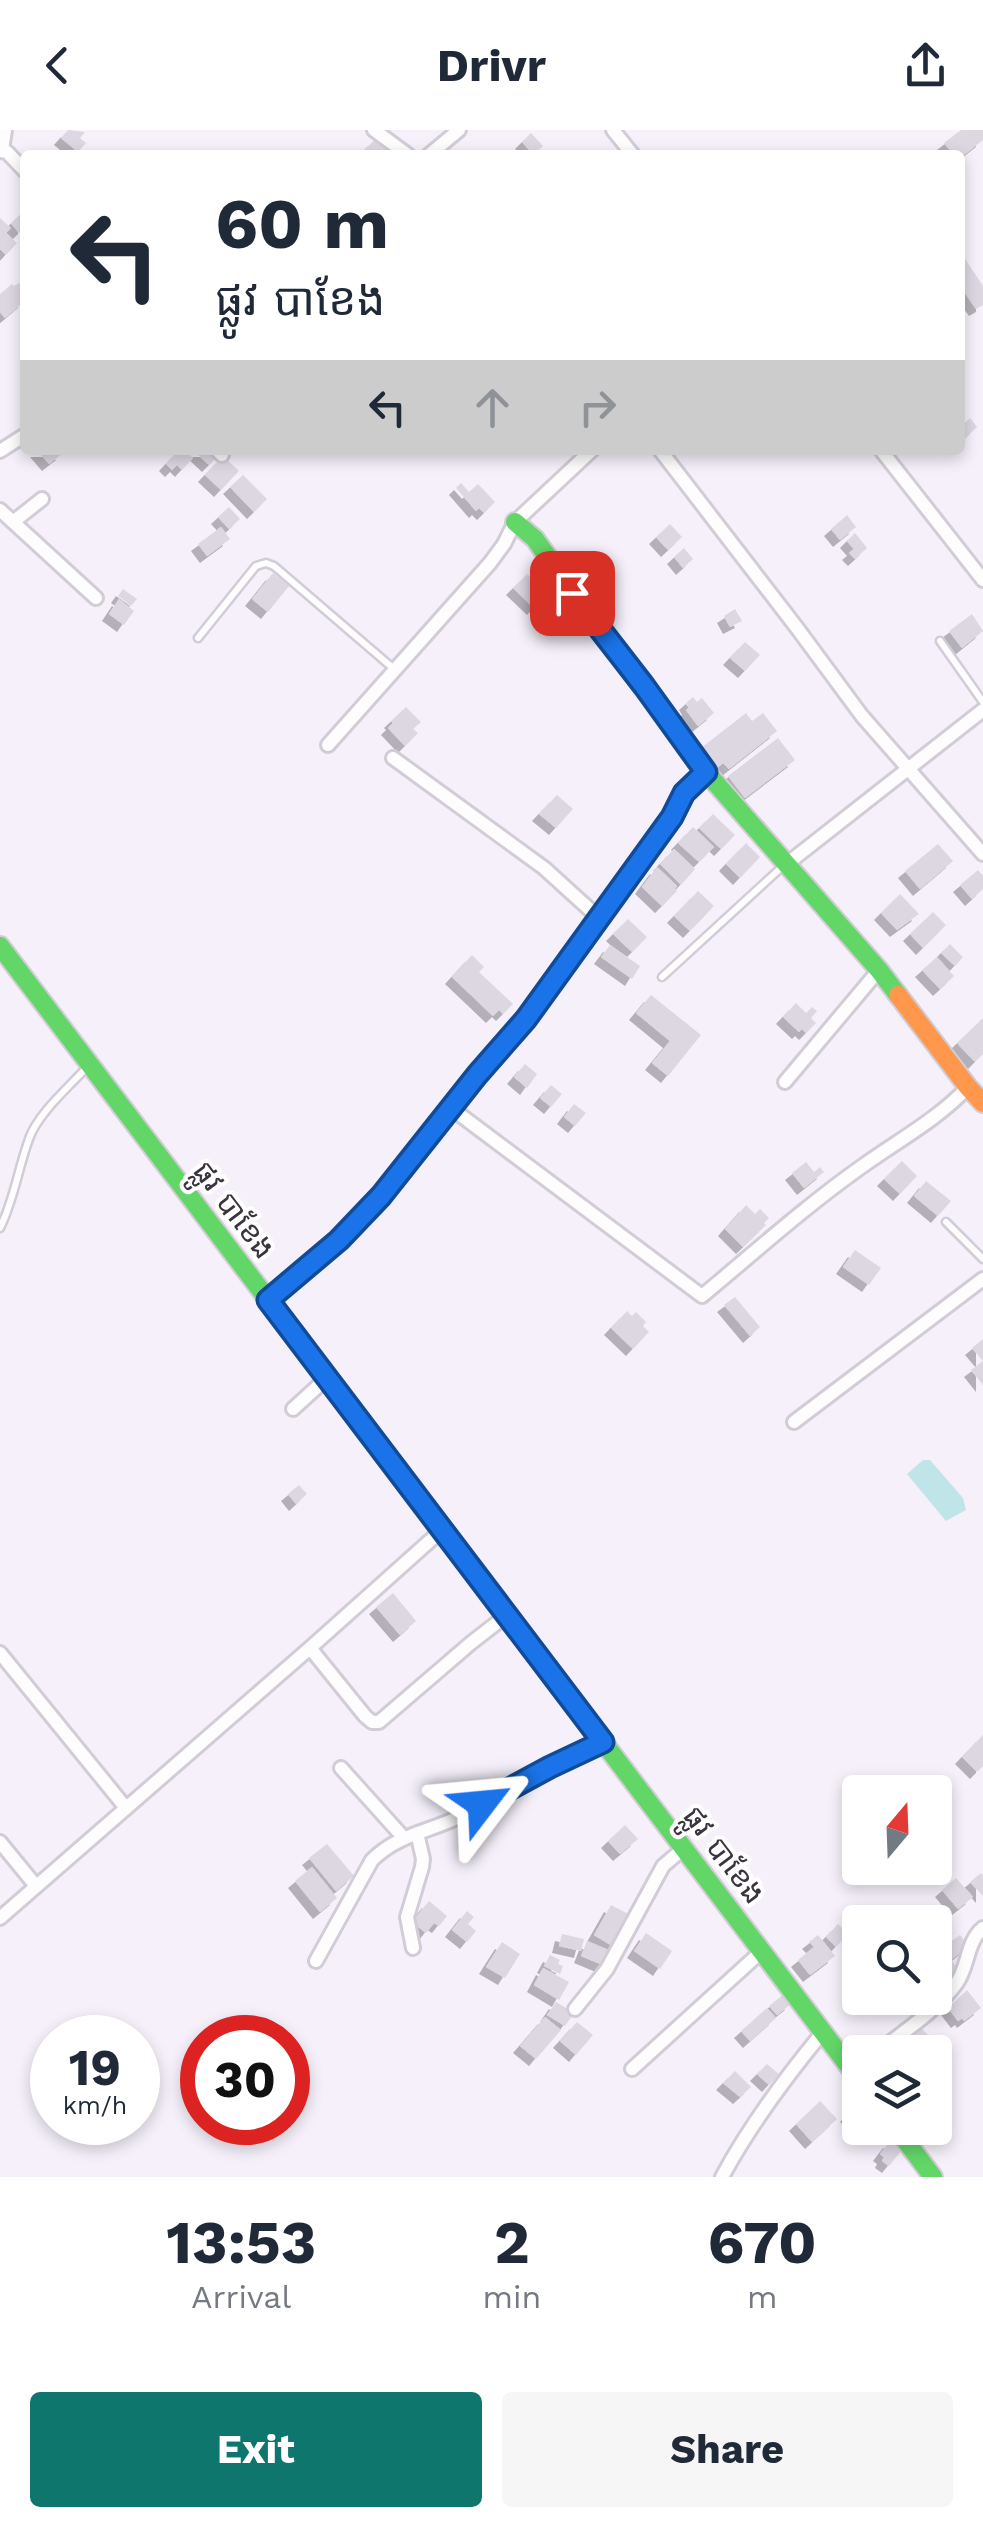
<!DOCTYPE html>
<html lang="en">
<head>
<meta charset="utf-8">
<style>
  body { margin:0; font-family:"Work Sans","Noto Sans Khmer",sans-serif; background:#f6f6f7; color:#1f2937; height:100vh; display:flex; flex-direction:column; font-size:38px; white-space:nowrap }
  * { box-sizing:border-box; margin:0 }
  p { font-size:32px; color:#747a83 }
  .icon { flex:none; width:55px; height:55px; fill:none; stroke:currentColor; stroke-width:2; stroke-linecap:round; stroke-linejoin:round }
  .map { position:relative; height:2047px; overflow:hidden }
  .panel { display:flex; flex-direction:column; background:#fff; flex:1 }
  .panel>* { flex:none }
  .banner { position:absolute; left:20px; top:20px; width:945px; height:305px; border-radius:10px; box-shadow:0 5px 15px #0003; background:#fff; color:#1f2937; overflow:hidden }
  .needle { width:65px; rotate:19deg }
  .controls { position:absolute; left:842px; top:1645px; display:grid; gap:20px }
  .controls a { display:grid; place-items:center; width:110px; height:110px; border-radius:10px; background:#fff; box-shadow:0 5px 15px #0003; font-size:50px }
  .speed { position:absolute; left:30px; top:1885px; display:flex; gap:20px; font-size:50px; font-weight:700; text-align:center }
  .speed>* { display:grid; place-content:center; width:130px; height:130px; border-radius:50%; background:#fff; box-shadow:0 5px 15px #0003; line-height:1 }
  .speed small { font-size:25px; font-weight:400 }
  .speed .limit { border:15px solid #d22; background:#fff; color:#111 }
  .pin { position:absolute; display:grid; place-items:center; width:85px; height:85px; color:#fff; margin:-42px; border-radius:20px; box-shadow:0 5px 15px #0006 }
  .me { position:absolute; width:110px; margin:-55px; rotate:61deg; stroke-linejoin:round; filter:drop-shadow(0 0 8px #0008) }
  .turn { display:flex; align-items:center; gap:35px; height:210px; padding:0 30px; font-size:45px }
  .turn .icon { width:130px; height:130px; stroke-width:2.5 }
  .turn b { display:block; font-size:70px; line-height:85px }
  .lanes { display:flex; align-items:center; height:95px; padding:0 30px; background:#0003; justify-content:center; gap:50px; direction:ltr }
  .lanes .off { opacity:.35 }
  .eta { display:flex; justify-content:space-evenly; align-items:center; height:170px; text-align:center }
  .eta b { font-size:60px; font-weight:700; line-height:70px }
  .primary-button { display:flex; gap:20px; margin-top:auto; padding:20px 30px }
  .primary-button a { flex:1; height:115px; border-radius:10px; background:#0f766e; color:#fff; font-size:40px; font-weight:700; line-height:115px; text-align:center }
  .primary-button a+a { background:#f6f6f7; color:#1f2937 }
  header { display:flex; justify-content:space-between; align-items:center; height:130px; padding:0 30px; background:#fff; font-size:45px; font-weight:700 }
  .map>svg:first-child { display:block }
  .water { fill:#c0e5e8 }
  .building { fill:#ddd7e2; filter:url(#shadow) }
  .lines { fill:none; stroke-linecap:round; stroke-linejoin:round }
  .lane-casing { stroke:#d2ccd6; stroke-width:11 }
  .street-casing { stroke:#d2ccd6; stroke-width:18 }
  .fast-casing { stroke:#d2ccd6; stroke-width:22 }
  .slow-casing { stroke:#d2ccd6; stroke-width:22 }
  .lane { stroke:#fefdfe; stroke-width:6 }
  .street { stroke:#fefdfe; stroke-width:12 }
  .fast { stroke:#63d668; stroke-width:18 }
  .slow { stroke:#ff974d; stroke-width:18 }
  .route-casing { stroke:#114b97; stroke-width:25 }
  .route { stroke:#1a73e8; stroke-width:18 }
  .labels { text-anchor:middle; stroke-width:8; stroke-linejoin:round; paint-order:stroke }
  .street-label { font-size:30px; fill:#3b343f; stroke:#fff }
</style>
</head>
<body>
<header><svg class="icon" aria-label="back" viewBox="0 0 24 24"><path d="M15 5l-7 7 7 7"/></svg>Drivr<svg class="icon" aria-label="share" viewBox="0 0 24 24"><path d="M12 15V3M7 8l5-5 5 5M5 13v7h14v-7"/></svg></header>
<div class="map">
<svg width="983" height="2047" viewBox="0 0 983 2047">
  <defs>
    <filter id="shadow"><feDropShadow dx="-7" dy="7" stdDeviation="0" flood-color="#0004"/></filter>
  </defs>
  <rect width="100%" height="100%" fill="#f5f0fa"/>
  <path class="water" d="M923 1330H930L963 1368 966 1380 946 1391 907 1344Z"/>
  <path class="building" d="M68 0 85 2 80 8 86 13 78 22 61 8Z
    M961 0H983V10L960 28V25H954L944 13Z
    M531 3 543 16 534 25 522 12Z
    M377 8 389 22 385 25H358Z
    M25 80V97L19 103 11 93Z
    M0 88 11 98 6 103 17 113 6 125 0 119Z
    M960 121 983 156V175L976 179 960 156Z
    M19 153 25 160V171L5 188 0 182V164L12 154 14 156Z
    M970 288 977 297 964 309 960 304V297Z
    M37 320H60L63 323 49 334Z
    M179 320H185L193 328 182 340 177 335 172 340 166 334Z
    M193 320H220L222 322 209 335Z
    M223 326 239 341 221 360 205 345Z
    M243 345 267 369 254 382 230 357Z
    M461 353 469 362 478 354 495 372 484 383 479 378 476 381 456 358Z
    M229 377 240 389 229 399 218 387Z
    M847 385 856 397 840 410 831 399Z
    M670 394 682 407 668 420 656 407Z
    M221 397 230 409 207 426 198 414Z
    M855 403 867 418 855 429 849 423 854 419 847 411Z
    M684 418 693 429 683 438 674 427Z
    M273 443 289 456 268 482 252 469Z
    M527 444 548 464 534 478 513 458Z
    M123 459 137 469 131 476 118 466Z
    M119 469 134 481 124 495 109 484Z
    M735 479 742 491 730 497 724 486Z
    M972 484 983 501 962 518 949 501Z
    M745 512 760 525 745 541 730 528Z
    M693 567 697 572 702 568 714 583 698 596 686 580 689 578 686 573Z
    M406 577 421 592 413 599 418 603 405 616 388 598 393 593 391 591Z
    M746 583 752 591 763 583 777 601 729 639 723 633 717 638 701 618Z
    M778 608 795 630 745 668 728 646Z
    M557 665 573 679 556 698 539 684Z
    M713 684 735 705 721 719 699 698Z
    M693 697 714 717 699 732 678 713Z
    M746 713 760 727 740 748 726 734Z
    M938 714 953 731 920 759 905 741Z
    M674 719 695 739 681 755 660 734Z
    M657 737 677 756 675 759 677 761 662 776 642 757Z
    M978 740 983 746V759L972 769 960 755Z
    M698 761 714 776 690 801 674 786Z
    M900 764 919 784 897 800 881 783Z
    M933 782 946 795 923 818 910 804Z
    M628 789 647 807 632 822 613 804Z
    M950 814 963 827 955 836 941 823Z
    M610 815 640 836 632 849 601 827Z
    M472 825 484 837 479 842 513 874 503 884 499 880 493 886 452 847Z
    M937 827 954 846 940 859 922 840Z
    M651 865 701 905 668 946 652 933 670 911 636 883Z
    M796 873 806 883 812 877 817 881 811 888 816 893 806 903 802 899 799 902 783 887Z
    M983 888V924L975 932 957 913Z
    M525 934 537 944 527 958 514 947Z
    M551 955 562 964 551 977 540 968Z
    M574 974 586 983 575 996 564 987Z
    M902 1031 917 1046 900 1064 884 1049Z
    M806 1032 814 1042 820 1037 824 1042 804 1058 792 1043Z
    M926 1051 951 1071 938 1086 914 1066Z
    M746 1075 755 1084 760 1079 769 1088 764 1093 766 1095 743 1117 725 1099Z
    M855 1120 881 1138 869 1155 843 1137Z
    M735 1167 760 1197 750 1206 724 1175Z
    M627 1181 632 1186 636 1182 646 1192 643 1196 649 1202 633 1219 611 1198Z
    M983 1209V1255L971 1240 983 1231 972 1218Z
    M299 1355 307 1364 296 1374 288 1364Z
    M393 1463 416 1491 400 1505 376 1477Z
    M983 1605V1636L977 1642 962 1627Z
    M625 1695 638 1709 620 1724 608 1711Z
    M327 1714 354 1746 336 1761 309 1728Z
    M312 1737 337 1768 320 1782 295 1751Z
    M981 1743 983 1746V1766L970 1752Z
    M956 1748 973 1767 958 1779 942 1760Z
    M429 1771 447 1786 439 1796 434 1793 426 1803 412 1792Z
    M611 1775 632 1786 614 1817 594 1805Z
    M467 1781 474 1787 468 1794 476 1801 467 1812 452 1800Z
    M838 1794 848 1804 836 1817 826 1807Z
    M646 1803 672 1821 660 1839 634 1821Z
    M562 1804 584 1809 581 1821 559 1816Z
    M818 1805 835 1826 810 1845 798 1830 814 1817 809 1812Z
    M960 1805 969 1816 951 1830 958 1839 947 1848 944 1844 935 1851V1809L942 1818Z
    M587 1811 611 1821 605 1836 581 1826Z
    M502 1812 520 1824 505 1848 486 1837Z
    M550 1825 560 1830 558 1834 563 1836 560 1844 544 1836Z
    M543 1838 569 1852 559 1870 534 1855Z
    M967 1860 981 1878 964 1891 962 1888 958 1891 948 1878Z
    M784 1864 792 1873 777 1885 769 1876Z
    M556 1872 574 1883 565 1896 547 1885Z
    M767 1878 776 1888 750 1911 741 1901Z
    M545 1887 561 1900 536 1929 520 1916Z
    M577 1892 593 1905 576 1925 560 1911Z
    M921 1898 933 1910 919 1922H915L905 1911Z
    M767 1934 779 1944 769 1955 757 1944Z
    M735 1941 751 1957 740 1967 723 1953Z
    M820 1971 837 1989 812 2012 796 1994Z
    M858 1974 860 1977V1997L847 1985Z
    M890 2011 902 2020 889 2036 882 2031 884 2027 880 2024Z"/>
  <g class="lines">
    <g class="lane-casing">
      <path id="lane" d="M198 508 256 436 266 433 274 436 394 539
        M940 511 983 572
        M662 847 783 736
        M946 1092 983 1129
        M0 1098C14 1070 18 1039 29 1009 38 983 70 956 88 936"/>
    </g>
    <g class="street-casing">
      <path id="street" d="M374 0 408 25
        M613 0 633 25
        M2 20 5 0
        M0 21 7 22 25 41
        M429 25 459 0
        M217 320 222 325
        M660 320 797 498 862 586 983 724
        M881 320 983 450
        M0 321 25 305
        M0 380 96 468
        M13 392 42 369
        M328 615 490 433 504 414 515 392 592 320
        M393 628 544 738 598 787
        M788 733 983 580
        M785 952 879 840
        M451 978 702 1166C755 1122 807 1075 864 1035 899 1010 938 989 968 957
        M293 1279 327 1248
        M794 1292 983 1149
        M310 1518 365 1586 372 1592H379L471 1513 507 1485
        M0 1523 126 1678
        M341 1638 403 1707
        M0 1712 36 1756
        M0 1788 310 1518 442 1400
        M869 1790 871 1792
        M413 1818 407 1787 422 1737 423 1729 417 1703
        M316 1831 372 1730C400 1703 430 1702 463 1685 510 1661 555 1635 603 1612
        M575 1879 607 1839 663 1736 684 1718
        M878 1922C904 1901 936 1881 956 1854 969 1837 966 1812 983 1798
        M632 1939 762 1821
        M722 2047C750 1995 785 1948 823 1902"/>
    </g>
    <g class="fast-casing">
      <path id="fast" d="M515 392 535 409 612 517 644 556 706 642 879 840 898 865
        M0 816 860 1951
        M268 1170 339 1110 381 1066 477 945 526 889 672 687 684 663 706 642
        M896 1998 933 2047"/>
    </g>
    <g class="slow-casing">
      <path id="slow" d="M898 865 968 957 983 973"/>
    </g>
    <use href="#lane" class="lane"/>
    <use href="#street" class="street"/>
    <use href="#fast" class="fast"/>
    <use href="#slow" class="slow"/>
  </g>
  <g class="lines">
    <g class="route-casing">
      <path id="route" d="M482 1674 550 1637 603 1612 268 1170 339 1110 381 1066 477 945 526 889 672 687 684 663 706 642 644 556 572 463"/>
    </g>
    <use href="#route" class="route"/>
  </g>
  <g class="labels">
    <g class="street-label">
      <text transform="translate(234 1080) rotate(53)" y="10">ផ្លូវ បាខែង</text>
      <text transform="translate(724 1725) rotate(53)" y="10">ផ្លូវ បាខែង</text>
    </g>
  </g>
</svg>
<div class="controls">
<a><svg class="needle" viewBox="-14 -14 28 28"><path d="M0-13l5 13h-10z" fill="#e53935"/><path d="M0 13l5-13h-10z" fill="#747a83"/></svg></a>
<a><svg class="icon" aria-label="search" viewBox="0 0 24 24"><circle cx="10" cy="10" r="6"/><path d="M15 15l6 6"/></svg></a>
<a><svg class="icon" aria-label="layers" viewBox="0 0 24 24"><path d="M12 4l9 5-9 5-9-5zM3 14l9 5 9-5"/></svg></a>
</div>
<div class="speed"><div>19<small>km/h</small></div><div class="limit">30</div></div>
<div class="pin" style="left:572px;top:463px;background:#d93025"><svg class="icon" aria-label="arrive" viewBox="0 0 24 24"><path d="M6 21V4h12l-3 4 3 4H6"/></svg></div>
<svg class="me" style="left:482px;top:1674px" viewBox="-20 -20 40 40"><path d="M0-17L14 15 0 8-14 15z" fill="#1a73e8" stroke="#fff" stroke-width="4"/></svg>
<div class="banner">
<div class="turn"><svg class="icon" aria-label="left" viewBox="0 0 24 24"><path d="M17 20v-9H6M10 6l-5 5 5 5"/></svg><div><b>60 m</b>ផ្លូវ បាខែង</div></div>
<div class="lanes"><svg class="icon" aria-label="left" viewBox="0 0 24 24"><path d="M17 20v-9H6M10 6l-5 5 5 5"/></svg><svg class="icon off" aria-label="ahead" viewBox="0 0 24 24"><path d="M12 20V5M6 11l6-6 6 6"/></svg><svg class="icon off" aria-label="right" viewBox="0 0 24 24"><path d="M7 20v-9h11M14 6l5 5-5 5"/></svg></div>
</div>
</div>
<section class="panel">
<div class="eta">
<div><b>13:53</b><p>Arrival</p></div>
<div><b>2</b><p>min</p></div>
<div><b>670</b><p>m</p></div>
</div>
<div class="primary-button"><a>Exit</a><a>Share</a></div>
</section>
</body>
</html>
